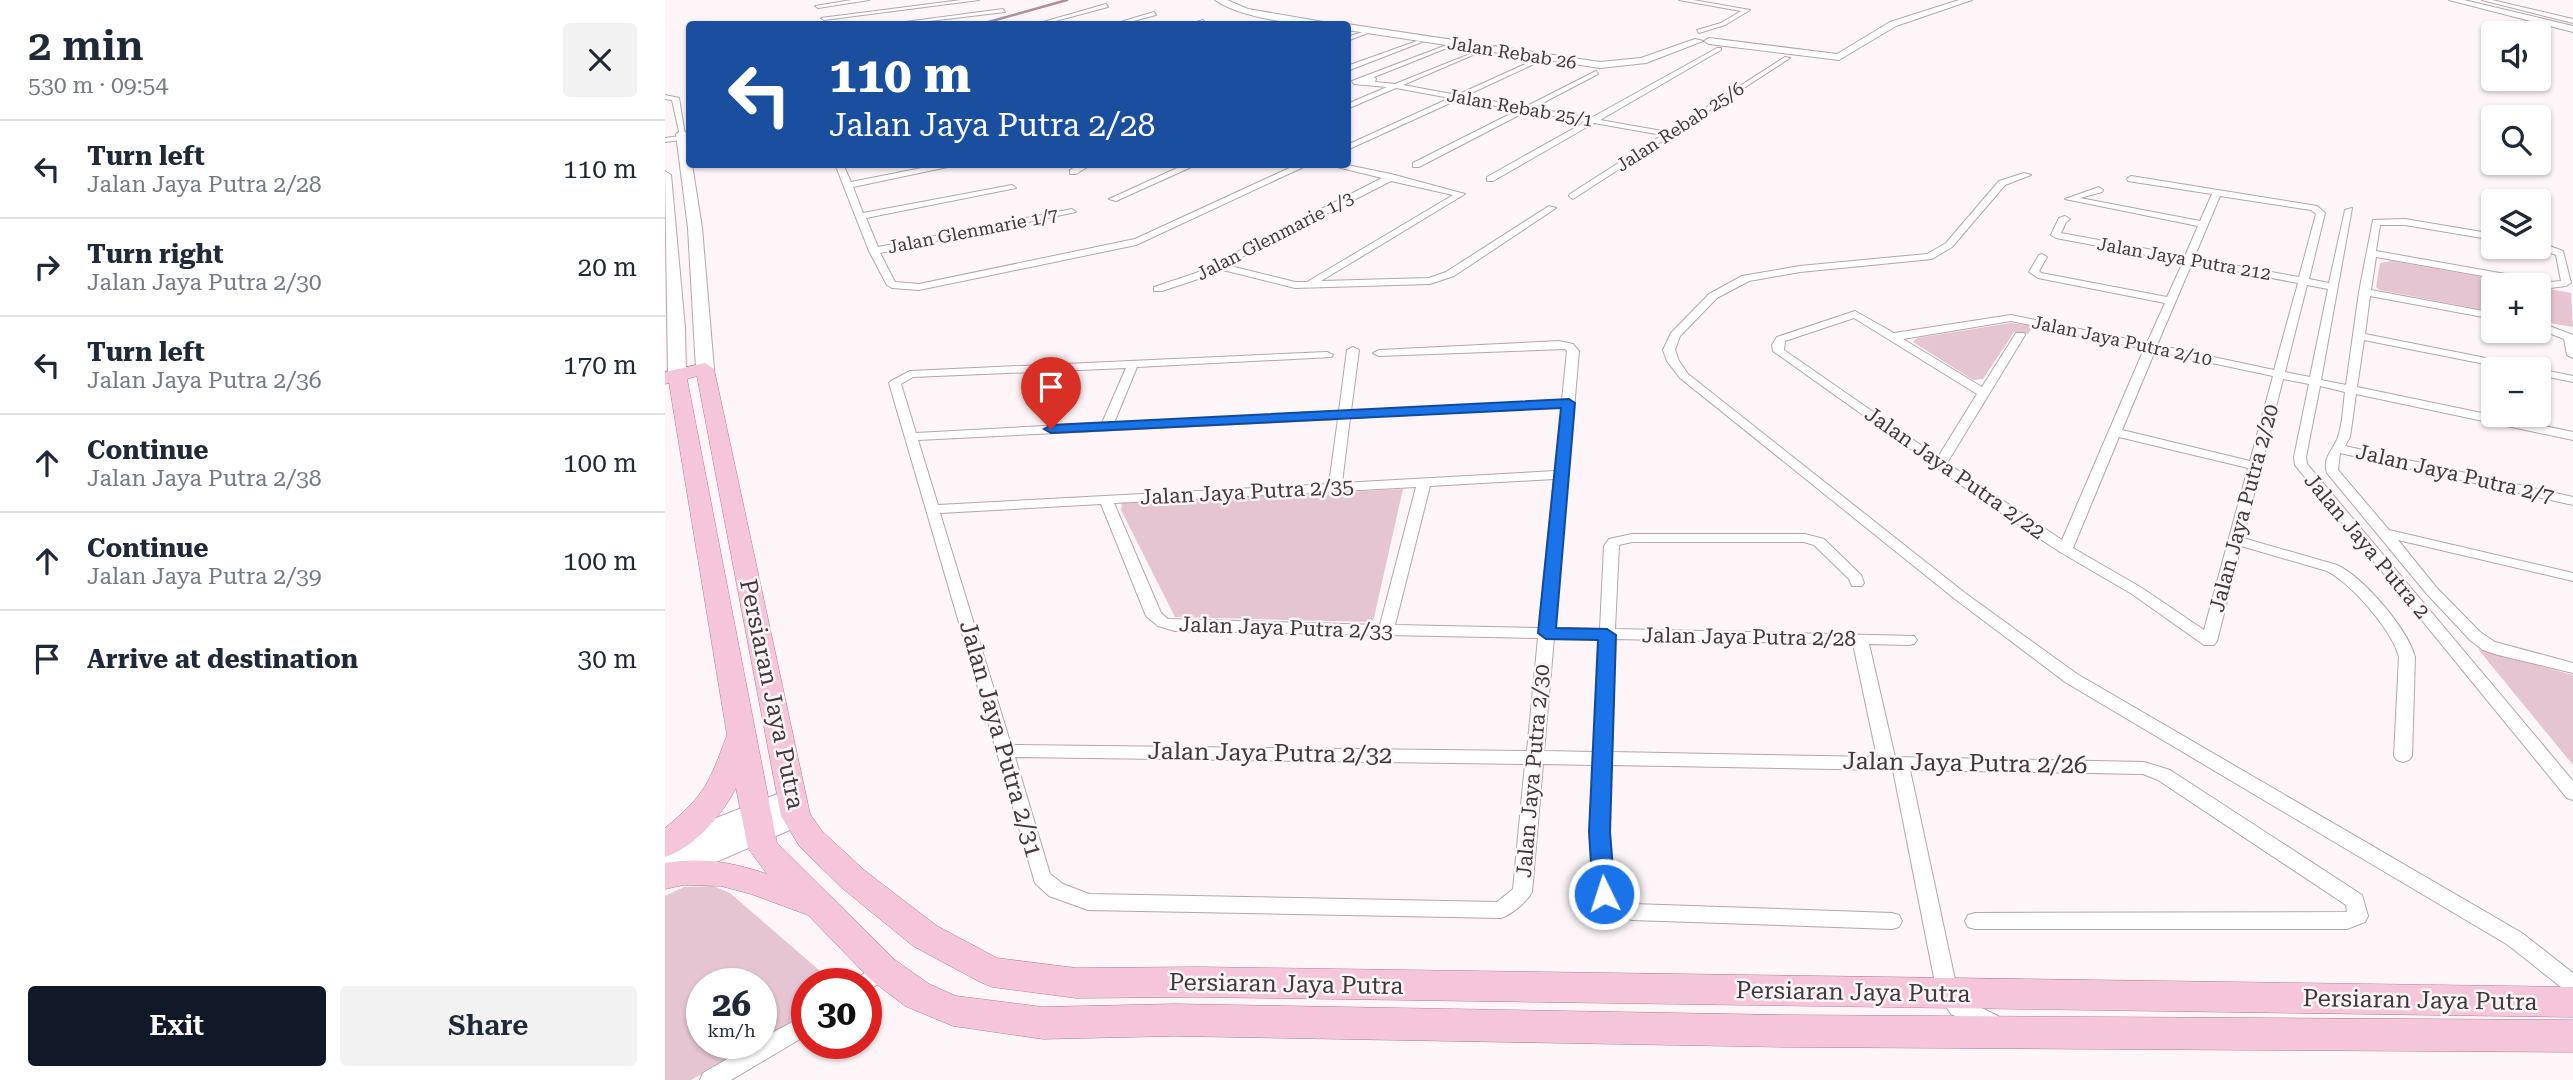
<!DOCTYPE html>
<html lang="en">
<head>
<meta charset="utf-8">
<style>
  body { margin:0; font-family:"Roboto Serif",serif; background:#f2f2f3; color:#1f2937; height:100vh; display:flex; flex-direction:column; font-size:26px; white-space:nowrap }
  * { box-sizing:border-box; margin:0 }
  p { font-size:23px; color:#747a83 }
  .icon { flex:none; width:38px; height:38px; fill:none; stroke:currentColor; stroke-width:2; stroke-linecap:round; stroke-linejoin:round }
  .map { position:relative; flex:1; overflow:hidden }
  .drawer { display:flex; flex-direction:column; background:#fff; width:665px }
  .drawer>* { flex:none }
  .hud { position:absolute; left:21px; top:21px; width:665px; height:147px; border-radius:7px; box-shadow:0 2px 5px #0004; background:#1a4fa0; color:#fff; overflow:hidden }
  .tools { position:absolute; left:1816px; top:21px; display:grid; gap:14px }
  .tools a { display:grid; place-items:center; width:70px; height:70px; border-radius:7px; background:#fff; box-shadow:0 2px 5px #0004; font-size:35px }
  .speed { position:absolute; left:21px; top:968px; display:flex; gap:14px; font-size:35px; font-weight:700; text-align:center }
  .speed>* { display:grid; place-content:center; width:91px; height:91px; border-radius:50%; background:#fff; box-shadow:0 2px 5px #0004; line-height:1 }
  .speed small { font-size:18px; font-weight:400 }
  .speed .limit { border:10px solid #d22; background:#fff; color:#111 }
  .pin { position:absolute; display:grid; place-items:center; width:60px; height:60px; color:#fff; margin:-72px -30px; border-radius:50% 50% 50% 0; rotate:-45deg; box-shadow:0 0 7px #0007 }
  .pin .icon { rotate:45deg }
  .me { position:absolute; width:77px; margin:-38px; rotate:356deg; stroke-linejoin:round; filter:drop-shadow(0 0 5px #0008) }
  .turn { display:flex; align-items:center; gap:24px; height:147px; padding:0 28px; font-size:32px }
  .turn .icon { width:91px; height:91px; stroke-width:2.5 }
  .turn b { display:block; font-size:49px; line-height:60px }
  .round { display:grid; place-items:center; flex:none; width:74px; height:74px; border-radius:7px; background:#f2f2f3 }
  .head { display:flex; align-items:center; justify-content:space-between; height:119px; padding:0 28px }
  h1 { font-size:42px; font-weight:600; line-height:52px }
  .button { display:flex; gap:14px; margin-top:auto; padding:14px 28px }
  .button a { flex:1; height:80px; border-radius:7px; background:#111827; color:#fff; font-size:28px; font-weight:600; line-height:80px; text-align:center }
  .button a+a { background:#f2f2f3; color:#1f2937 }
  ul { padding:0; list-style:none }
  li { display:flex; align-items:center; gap:21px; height:98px; padding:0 28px; border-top:2px solid #e0e1e3 }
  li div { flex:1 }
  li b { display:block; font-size:26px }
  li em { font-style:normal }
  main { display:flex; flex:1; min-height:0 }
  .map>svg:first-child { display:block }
  .green { fill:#e5c5d1 }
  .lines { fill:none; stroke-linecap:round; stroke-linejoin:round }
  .stream { stroke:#af8d9a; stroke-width:2.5 }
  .street-casing { stroke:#b7a4ab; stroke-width:2 }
  .secondary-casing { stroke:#b7a4ab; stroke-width:2 }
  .primary-casing { stroke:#b27c91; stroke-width:1 }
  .street { fill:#fff; fill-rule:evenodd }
  .secondary { fill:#fff; fill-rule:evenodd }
  .primary { fill:#f5c6d9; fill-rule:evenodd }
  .route { fill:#1a73e8; stroke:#114b97; stroke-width:2 }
  .labels { text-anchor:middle; stroke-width:5; stroke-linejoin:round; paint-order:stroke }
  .far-street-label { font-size:18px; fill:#40393b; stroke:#fdf5f8 }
  .street-label { font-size:21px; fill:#40393b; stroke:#fdf5f8 }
  .near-street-label { font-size:24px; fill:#40393b; stroke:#fdf5f8 }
</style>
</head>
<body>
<main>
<section class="drawer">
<div class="head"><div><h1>2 min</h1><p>530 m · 09:54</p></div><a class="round"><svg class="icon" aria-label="close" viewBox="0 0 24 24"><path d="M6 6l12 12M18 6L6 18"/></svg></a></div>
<ul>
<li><svg class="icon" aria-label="left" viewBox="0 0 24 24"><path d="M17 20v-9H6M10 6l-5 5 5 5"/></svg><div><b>Turn left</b><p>Jalan Jaya Putra 2/28</p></div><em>110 m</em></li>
<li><svg class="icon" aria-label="right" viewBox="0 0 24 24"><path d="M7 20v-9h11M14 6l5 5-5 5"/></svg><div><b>Turn right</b><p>Jalan Jaya Putra 2/30</p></div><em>20 m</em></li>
<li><svg class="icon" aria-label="left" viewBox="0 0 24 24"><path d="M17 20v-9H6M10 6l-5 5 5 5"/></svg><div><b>Turn left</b><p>Jalan Jaya Putra 2/36</p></div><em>170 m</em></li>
<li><svg class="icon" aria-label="ahead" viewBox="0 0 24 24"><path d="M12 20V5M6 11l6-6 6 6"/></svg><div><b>Continue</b><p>Jalan Jaya Putra 2/38</p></div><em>100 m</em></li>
<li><svg class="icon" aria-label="ahead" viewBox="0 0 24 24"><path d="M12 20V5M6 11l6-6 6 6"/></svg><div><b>Continue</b><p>Jalan Jaya Putra 2/39</p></div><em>100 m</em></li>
<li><svg class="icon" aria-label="arrive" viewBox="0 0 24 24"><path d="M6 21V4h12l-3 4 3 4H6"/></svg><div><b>Arrive at destination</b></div><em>30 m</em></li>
</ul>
<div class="button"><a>Exit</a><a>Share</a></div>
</section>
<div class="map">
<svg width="1908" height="1080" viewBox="0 0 1908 1080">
  <rect width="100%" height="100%" fill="#fdf5f8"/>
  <path class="green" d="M1727 261 1864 285H1829V312L1715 290 1711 287 1715 263Z
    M1874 287 1906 293 1908 327 1874 321Z
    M1346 323 1368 326 1363 334 1349 332 1318 379 1308 380 1248 342 1252 338Z
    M738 489 708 622 510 617 456 510 457 503Z
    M1813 649 1908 675V765Z
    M48 886 65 893 168 982 142 984V1016L96 1041V984H37V1043H93L26 1080H0V896L19 887Z"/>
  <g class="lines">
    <path class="stream" d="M316 24 402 0"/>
    <g class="street-casing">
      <path id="street" d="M187 0H204L153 8 150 6Z
        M296 0H314L159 20 156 18Z
        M1014 0H1028L1085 10 1060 25 1034 33 1032 30 1056 23 1076 11Z
        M1817 0H1827L1908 19V23Z
        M441 4 443 7 379 24H371Z
        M338 9 340 12 239 24H225Z
        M489 12 491 15 457 24H449Z
        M538 20 540 23 527 24 528 23Z
        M698 32 703 33 682 41V37Z
        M752 41 757 42 682 71V66Z
        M787 43 792 44 709 77 711 79 710 82 730 84 810 52V54L738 85 792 95 869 60 871 63 800 96 860 107 931 71 933 74 868 108 926 118 1052 48H1056V50L935 120 1003 132 1120 57 1125 58 908 199 904 196 905 194 997 135 929 123 828 181H822V177L920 122 862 111 754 167H748V163L853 110 794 99 682 150V145L785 98 731 88 682 109V104L722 87 689 84 687 81Z
        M0 95 14 98 20 135H24V139L0 142V138L15 136 7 100 0 99Z
        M170 164H178L186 182 277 164H297L188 187 198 213 347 185 351 188 201 218 213 247 407 209 411 212 215 253 230 282 254 284 470 239 633 164H645L471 245 254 290 227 288 222 285 204 251Z
        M416 164H427L411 174H405V170Z
        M521 164H533L451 201 444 199Z
        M660 164H677L726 174 800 194 656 281 764 278 781 272 884 206 891 208 789 276 765 284 630 288 554 269 539 277 497 291H489V287L531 273 717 178ZM726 181 788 195 642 282H630L561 265Z
        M1359 173 1366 175 1340 185 1287 247 1267 259 1135 272 1084 281 1052 298 1015 336 1010 350 1014 361 1023 374 1300 593 1412 674 1857 933 1908 973V994L1901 991 1843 945 1400 682 1290 599 1015 378 1002 361 998 350 1006 333 1044 294 1077 276 1135 266 1262 254 1281 243 1334 181Z
        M1466 176 1652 206 1660 213 1644 279 1664 283 1680 210 1687 208 1656 380 1681 385 1694 292 1708 220 1740 219 1829 234V240L1740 225H1715L1711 251 1885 282 1896 281 1891 255 1870 247H1874V242L1898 251 1906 283 1901 286 1885 288 1711 257 1706 290 1829 313V319L1705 296 1700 334 1861 366 1867 369H1845L1699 340 1692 387 1908 432V440L1691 394 1685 437 1680 446 1908 497V505L1675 453 1673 470 1724 530 1908 573V581L1733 540 1771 587 1815 632 1830 642 1908 663V673L1833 655 1818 650 1805 640 1761 593 1662 473C1657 457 1668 451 1673 437 1678 423 1678 406 1680 392L1655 386 1641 457 1642 464 1908 781V800L1902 798 1630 465 1629 457 1644 384 1618 379 1578 538 1672 565C1699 578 1742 628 1750 657L1747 756 1744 760 1738 762 1732 760 1729 756 1734 657C1727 630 1687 584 1662 571L1576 546 1552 641 1549 645H1539L1467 594 1395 552 1327 507 1108 351 1107 345 1112 337 1190 311 1229 333 1346 315 1482 343 1500 303 1373 278 1364 272 1374 255 1377 254 1382 257 1374 271 1376 273 1502 297 1518 262 1391 238 1386 235 1394 218 1400 216 1405 219 1401 222 1396 233 1520 256 1533 226 1400 199 1434 187 1438 190 1437 192 1415 198 1535 221 1547 194 1463 181 1462 179ZM1555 196 1646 210 1651 214 1634 277 1529 258ZM1527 263 1633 283 1609 370 1492 345ZM1642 285 1663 289 1645 377 1620 372ZM1189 318 1312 394 1273 457 1119 350 1120 341ZM1346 321 1479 349 1397 540 1282 463 1360 335 1359 333H1351L1317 387 1238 339ZM1490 351 1608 376 1585 461 1457 430ZM1454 437 1583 468 1539 630 1477 588 1408 548Z
        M1874 322 1908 335V358L1902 355 1899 339 1874 329Z
        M894 341 908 344 914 351 890 628 935 629 939 546 944 539 967 534H1140L1159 539 1196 575 1199 583 1197 586H1187L1184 579 1149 545 1139 542H967L954 545 950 629 1249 636 1252 640 1249 644 1244 645 1204 644 1230 757 1479 762 1505 770 1697 895 1703 916 1700 922 1682 929H1310L1303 927 1300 921 1303 915 1310 913 1682 912 1681 905 1493 780 1478 774 1245 770 1292 989 1300 1000 1333 1016 1336 1023 1333 1030 1325 1033 1286 1014 1272 993 1228 770 946 765 944 832 949 891 957 900 967 904 1227 913 1234 915 1237 921 1234 927 1227 929 967 920 943 912 929 894 926 832 929 765 878 764 867 892C861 903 847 914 836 918L423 910 384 896 370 883 224 383 226 381 245 371 662 352 668 355 666 357 472 367 449 423 674 411 682 350 688 347 694 350 686 411 897 400 902 351 900 349 714 356 708 353 714 350ZM461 368 437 423 251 433 236 384 248 377ZM897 407 890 471 677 483 685 418ZM673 419 664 484 273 505 253 440ZM889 479 874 628 730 625 765 486ZM751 487 715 625 503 619 496 613 449 503ZM436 504 481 616 493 626 510 631 873 638 862 751 346 745 275 513ZM889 638 935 639 929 752 879 751ZM950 639 1188 644 1212 757 947 752ZM350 757 860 764 848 889 832 902 424 894 398 884 385 874Z
        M1871 369H1874L1908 376V382L1874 375V369Z
        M218 961 225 964 228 970 225 976 201 992V984H189L192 978Z
        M142 1014V1035L66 1080H35L38 1073 90 1043H96V1039Z"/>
    </g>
    <g class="secondary-casing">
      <path id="secondary" d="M550 0H562L583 9 670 24C639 27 575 18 550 0Z
        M1294 0H1307L1231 26 1174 60 1044 44 1039 41 1044 38 1172 54 1225 22Z
        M1784 0H1799L1908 26V32Z
        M681 24H682L935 62 976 58 1030 39 1038 41 981 63 935 68 682 30Z
        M17 130 23 134 24 164H27L37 228 49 369 40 374 31 369 23 228 11 134Z
        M0 171 6 175 20 328 21 375 12 380 3 375Z
        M128 788 138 791 141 798 134 807 141 809 145 816 141 823 0 884V838Z"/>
    </g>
    <g class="primary-casing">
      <path id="primary" d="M40 363 49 369 145 814 157 831 199 870 272 926 332 958 411 968 532 967 1908 987V1017L532 997 411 998 327 987 315 982 248 946 177 888 135 847 116 816 32 376 22 379 112 843 230 960 264 984 291 996 378 1007 509 1004 1119 1015 1908 1020V1052L1119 1047 509 1036 378 1039 288 1026 240 1006 206 980 143 915 86 894 56 886 19 885 0 889V863C36 857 67 862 102 874L83 848 71 788C57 815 29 848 0 857V828C41 794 44 783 62 735L4 383 0 384V372Z"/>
    </g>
    <use href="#street" class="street"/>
    <use href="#secondary" class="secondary"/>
    <use href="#primary" class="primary"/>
  </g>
  <path class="route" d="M904 399 910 403 891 628 942 629 951 635 945 832 950 894 947 900 939 903 931 900 928 894 924 832 933 640 881 639 873 633 896 408 386 433 379 429 386 425Z"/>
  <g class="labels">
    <g class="far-street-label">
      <text transform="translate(847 53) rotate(9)" y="6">Jalan Rebab 26</text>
      <text transform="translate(855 108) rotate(10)" y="6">Jalan Rebab 25/1</text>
      <text transform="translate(1015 127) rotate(-33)" y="6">Jalan Rebab 25/6</text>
      <text transform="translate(308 231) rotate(-11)" y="6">Jalan Glenmarie 1/7</text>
      <text transform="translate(610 236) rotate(-27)" y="6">Jalan Glenmarie 1/3</text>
      <text transform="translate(1519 259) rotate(10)" y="6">Jalan Jaya Putra 212</text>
      <text transform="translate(1457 341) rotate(12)" y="6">Jalan Jaya Putra 2/10</text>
    </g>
    <g class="street-label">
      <text transform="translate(1290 473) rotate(35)" y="7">Jalan Jaya Putra 2/22</text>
      <text transform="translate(1790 474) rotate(13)" y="7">Jalan Jaya Putra 2/7</text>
      <text transform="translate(582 492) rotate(-3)" y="7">Jalan Jaya Putra 2/35</text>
      <text transform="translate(1579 508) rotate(-75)" y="7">Jalan Jaya Putra 2/20</text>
      <text transform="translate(1702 546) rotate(50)" y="7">Jalan Jaya Putra 2</text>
      <text transform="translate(621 628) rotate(2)" y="7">Jalan Jaya Putra 2/33</text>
      <text transform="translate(1084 637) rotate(1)" y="7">Jalan Jaya Putra 2/28</text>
      <text transform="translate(868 771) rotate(-85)" y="7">Jalan Jaya Putra 2/30</text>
    </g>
    <g class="near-street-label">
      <text transform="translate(107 694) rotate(78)" y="8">Persiaran Jaya Putra</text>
      <text transform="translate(336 739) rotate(74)" y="8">Jalan Jaya Putra 2/31</text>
      <text transform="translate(605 753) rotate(1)" y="8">Jalan Jaya Putra 2/32</text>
      <text transform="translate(1300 763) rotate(1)" y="8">Jalan Jaya Putra 2/26</text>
      <text transform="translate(621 984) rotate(1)" y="8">Persiaran Jaya Putra</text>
      <text transform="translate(1188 992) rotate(1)" y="8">Persiaran Jaya Putra</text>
      <text transform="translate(1755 1000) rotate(1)" y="8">Persiaran Jaya Putra</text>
    </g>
  </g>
</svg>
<div class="tools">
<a><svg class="icon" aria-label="sound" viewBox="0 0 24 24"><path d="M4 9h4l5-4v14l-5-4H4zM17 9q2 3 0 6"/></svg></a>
<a><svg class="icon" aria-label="search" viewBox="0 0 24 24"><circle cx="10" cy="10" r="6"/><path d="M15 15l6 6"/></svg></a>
<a><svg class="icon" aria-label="layers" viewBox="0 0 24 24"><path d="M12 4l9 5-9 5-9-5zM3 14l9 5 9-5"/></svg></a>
<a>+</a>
<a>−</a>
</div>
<div class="speed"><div>26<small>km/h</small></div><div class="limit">30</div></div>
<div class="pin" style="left:386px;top:429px;background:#d93025"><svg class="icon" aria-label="arrive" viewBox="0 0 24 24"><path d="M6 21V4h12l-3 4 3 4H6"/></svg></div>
<svg class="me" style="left:939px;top:894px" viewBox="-20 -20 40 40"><circle r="17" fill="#1a73e8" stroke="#fff" stroke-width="3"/><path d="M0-11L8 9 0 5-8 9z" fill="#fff"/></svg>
<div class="hud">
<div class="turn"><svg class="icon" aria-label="left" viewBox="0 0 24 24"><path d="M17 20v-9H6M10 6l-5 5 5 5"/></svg><div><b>110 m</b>Jalan Jaya Putra 2/28</div></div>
</div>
</div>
</main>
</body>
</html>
